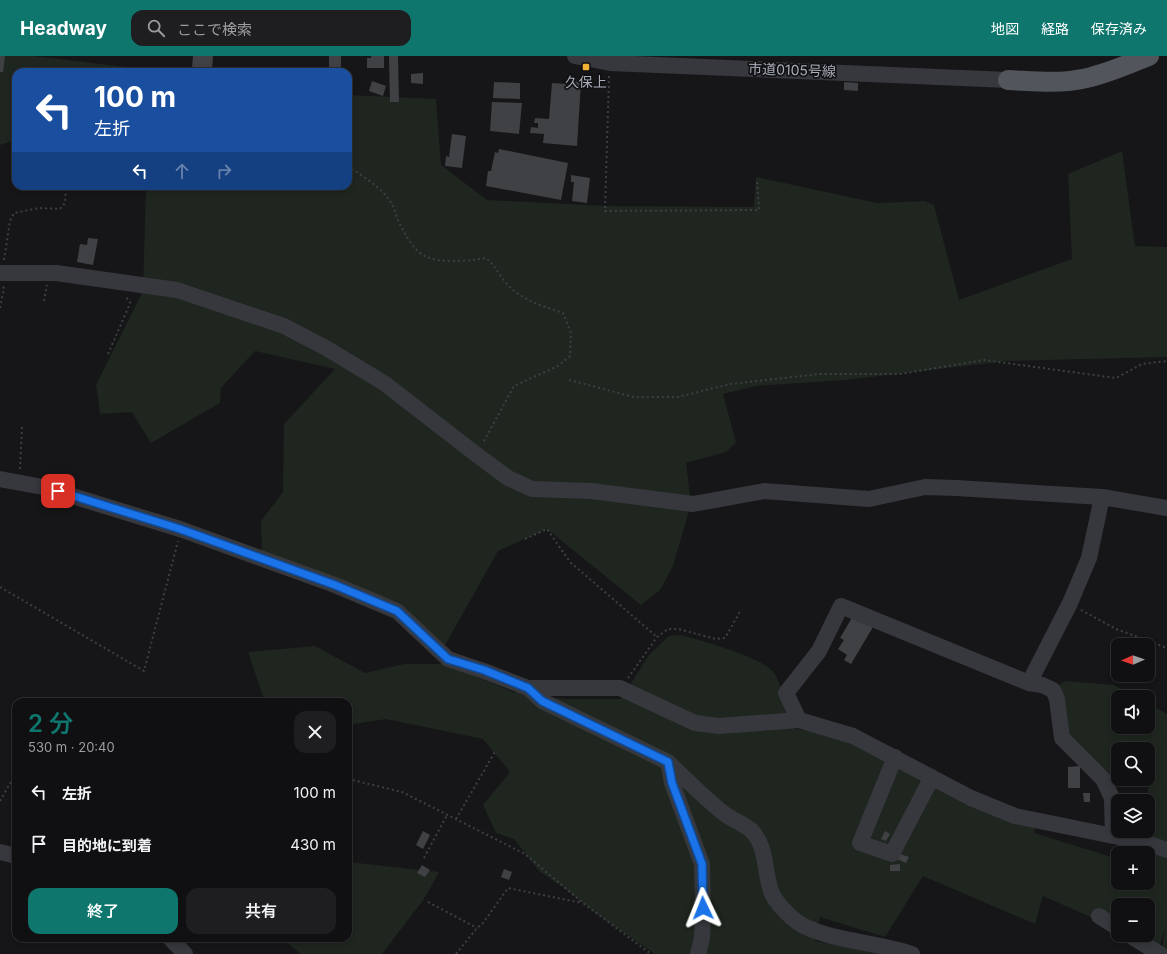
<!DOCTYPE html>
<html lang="ja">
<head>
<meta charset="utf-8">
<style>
  body { margin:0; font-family:Inter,"Noto Sans JP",sans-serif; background:#1e1e20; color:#f1f3f6; height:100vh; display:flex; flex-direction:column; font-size:15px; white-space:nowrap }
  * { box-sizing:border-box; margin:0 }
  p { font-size:13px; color:#9c9d9f }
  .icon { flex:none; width:22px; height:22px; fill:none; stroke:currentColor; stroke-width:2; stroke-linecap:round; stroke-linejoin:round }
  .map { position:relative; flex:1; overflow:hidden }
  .details { position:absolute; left:12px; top:642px; width:340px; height:244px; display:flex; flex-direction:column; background:#101012; border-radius:12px; box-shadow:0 2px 6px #0003,0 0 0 1px #303032 }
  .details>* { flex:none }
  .top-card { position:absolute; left:12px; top:12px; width:340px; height:122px; border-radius:12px; box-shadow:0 2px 6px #0003,0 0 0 1px #303032; background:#1a4fa0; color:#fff; overflow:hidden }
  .needle { width:26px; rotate:268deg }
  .controls { position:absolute; left:1111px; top:582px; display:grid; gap:8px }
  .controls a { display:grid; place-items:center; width:44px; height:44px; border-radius:8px; background:#101012; box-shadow:0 2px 6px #0003,0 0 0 1px #303032; font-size:20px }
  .pin { position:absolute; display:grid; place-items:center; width:34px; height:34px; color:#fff; margin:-17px; border-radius:8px; box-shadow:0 2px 6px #0006 }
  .me { position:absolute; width:44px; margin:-22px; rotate:358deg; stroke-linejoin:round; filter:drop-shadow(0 0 3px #0008) }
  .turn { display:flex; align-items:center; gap:14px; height:84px; padding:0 16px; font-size:18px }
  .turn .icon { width:52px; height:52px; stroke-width:2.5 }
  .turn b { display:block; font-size:28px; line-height:34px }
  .lanes { display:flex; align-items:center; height:38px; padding:0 16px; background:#0003; justify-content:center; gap:20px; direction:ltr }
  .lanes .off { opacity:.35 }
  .round { display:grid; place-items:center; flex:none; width:42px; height:42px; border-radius:12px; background:#1e1e20 }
  .head { display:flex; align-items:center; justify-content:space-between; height:68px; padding:0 16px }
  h1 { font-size:24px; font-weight:600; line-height:30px; color:#0f766e }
  .button { display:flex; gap:8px; margin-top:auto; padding:8px 16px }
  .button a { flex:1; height:46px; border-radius:12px; background:#0f766e; color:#fff; font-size:16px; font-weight:600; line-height:46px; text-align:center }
  .button a+a { background:#1e1e20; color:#f1f3f6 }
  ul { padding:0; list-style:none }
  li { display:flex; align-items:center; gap:12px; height:52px; padding:0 16px }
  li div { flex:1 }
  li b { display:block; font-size:15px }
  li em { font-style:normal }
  header { display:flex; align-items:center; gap:24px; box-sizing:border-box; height:56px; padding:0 20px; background:#0f766e; color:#fff }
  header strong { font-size:19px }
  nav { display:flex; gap:22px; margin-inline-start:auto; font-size:14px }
  .search { width:280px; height:36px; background:#1e1e20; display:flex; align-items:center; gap:10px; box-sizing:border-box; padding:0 14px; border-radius:12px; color:#9c9d9f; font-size:15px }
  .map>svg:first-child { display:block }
  .green { fill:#1e261f }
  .building { fill:#404145 }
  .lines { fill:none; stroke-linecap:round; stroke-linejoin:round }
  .path { stroke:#3d3f44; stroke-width:2; stroke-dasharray:2 3; stroke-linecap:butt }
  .minor { stroke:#37383d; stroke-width:16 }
  .major { stroke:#53555c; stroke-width:20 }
  .route-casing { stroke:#114b97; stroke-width:10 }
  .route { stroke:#1a73e8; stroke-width:7 }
  .poi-dot { fill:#f2b134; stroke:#111113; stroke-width:1.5 }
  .labels { text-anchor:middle; stroke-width:3.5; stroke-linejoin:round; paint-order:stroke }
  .street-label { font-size:14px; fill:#a8adb8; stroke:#111113 }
  .poi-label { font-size:14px; fill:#a8adb8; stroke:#111113 }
</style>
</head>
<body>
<header>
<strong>Headway</strong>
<div class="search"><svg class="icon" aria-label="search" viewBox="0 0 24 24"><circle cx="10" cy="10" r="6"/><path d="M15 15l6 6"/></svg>ここで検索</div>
<nav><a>地図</a><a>経路</a><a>保存済み</a></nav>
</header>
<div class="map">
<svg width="1167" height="898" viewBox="0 0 1167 898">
  <rect width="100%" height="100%" fill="#161618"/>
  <path class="green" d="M0 0H33L169 16H16V84L0 89Z
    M348 39 436 43 441 109 487 144 607 150 754 151 756 121 877 147 925 145 934 149 959 244 1072 203 1068 118 1122 95 1135 190 1167 191V301L1008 305 845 324 756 330 723 338 736 386 726 396 686 407 691 448 673 510 660 534 641 549 547 473 498 495 443 593 431 578 400 547 262 497 261 465 283 436 284 368 335 313 255 295 221 332 220 347 151 387 132 356 100 358 96 329 143 235 146 130H348Z
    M680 579C700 584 766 602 775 618 782 630 789 659 794 673L827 676 1037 768 1034 777 1115 802 1118 799V827H1148V797H1120L1133 784 1145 780V775H1148V693H1118L1117 723 1099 710 1069 691 1048 638 1065 625 1114 629 1137 641H1118V671H1148V647L1167 658V898L1162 893 1165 872 1159 892 1131 879H1148V849H1118V873L1043 840 1035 868 923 820 885 881 820 861 815 885 883 898H655L598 859 564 832 539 815 514 783 496 777 483 749 510 716 483 683 386 663 348 669V646H265L248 596 315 590 365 617 404 608H446L513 636 564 643H621L649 599 669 580Z
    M348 806 439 816 424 843 382 898H301L281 882H348Z"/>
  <path class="building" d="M0 0H5L3 16H0Z
    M193 0H213L212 14 192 12Z
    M329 0H341V11H329Z
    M371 0H384V12H367V2H371Z
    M389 0H398L399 46H390Z
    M423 17V28L411 27V18Z
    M372 25 386 30 383 40 369 35Z
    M567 25 581 26 577 90 543 87 544 78 530 77 531 71 538 72V67H534L535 62 549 63 552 27 567 28Z
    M494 26 520 27V43L493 42Z
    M844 26 858 27V35L844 34Z
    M492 46 522 47 519 78 490 75Z
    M452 78 466 80 462 112 445 110 446 100 449 101Z
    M499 93 568 107 561 144 486 130 488 115H491L495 96 498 97Z
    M571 119 590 122 587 147 572 145 574 126H571Z
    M88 182 98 183 93 209 77 206 80 188 87 189Z
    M853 560 873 571 851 608 844 604 847 599 838 593 844 584 840 582Z
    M1080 710V732H1068V711Z
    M1083 737H1090V746H1084Z
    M423 775 430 779 423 793 416 789Z
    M885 775 890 778 886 785 881 783Z
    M900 798 909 801 906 807 897 803Z
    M900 808V815H890V809Z
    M422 809 430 814 425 821 417 817Z
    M504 813 512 816 509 824 501 821Z"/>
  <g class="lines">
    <path class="path" d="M609 20 605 155 759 154 757 124
      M348 110C362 120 380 130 390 145 395 152 396 162 401 170 406 180 413 193 423 199 437 208 470 205 486 202 496 210 499 220 508 229 523 245 543 250 563 257L571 277 570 300 558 310 514 330 483 387
      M137 130H142
      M4 204 10 165 14 157 39 152 60 153 65 147 66 130
      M44 245 47 229
      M0 252 4 232 2 230
      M108 298 129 250 130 246 125 240
      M569 324 634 341H678L730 328 820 318H900L984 304 1116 322 1142 308 1167 305
      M20 413 22 371
      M525 483 547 473 570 506 657 581
      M0 531 144 615 178 485
      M1081 554 1116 573 1167 592
      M628 622 657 581 668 573H678L716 583 725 582 741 554
      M348 723 402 736 525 798 583 847 651 898
      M0 745 16 717
      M456 763 496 694
      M424 802 447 759
      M428 846 477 872
      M456 898 477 872 483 867 508 832 582 847"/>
    <path class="minor" d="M575 0 610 7 1008 24
      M0 217H56L177 234 284 270 326 292 384 327 477 399 508 422 532 433 591 435 693 448 764 435 869 443 925 431 956 432 1102 441 1167 452
      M0 423 43 431 180 473 335 529 397 555 448 603 484 615 528 632 542 645 668 706 672 727 702 808 703 852 702 882 698 898
      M1029 627 1042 629 1053 634 1057 643 1062 682 1103 723 1112 742 1113 780
      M528 632H620L695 667 719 670 799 664 853 680 971 742 1015 760 1143 786 1167 794
      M799 664 786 637 819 595 841 550 1029 627 1070 547 1089 502 1102 441
      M895 701 860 787 892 798 932 721
      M668 706C687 724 705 743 726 759 733 764 748 770 752 775 767 791 764 815 771 835 775 847 794 866 806 871 838 886 878 886 912 898
      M0 796 16 800
      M1099 860 1118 872
      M1129 879 1160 898
      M170 882 185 898"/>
    <path class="major" d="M1008 24C1032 25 1058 28 1082 23 1105 19 1128 8 1149 0"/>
  </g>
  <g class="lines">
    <g class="route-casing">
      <path id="route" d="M58 435 180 473 335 529 397 555 448 603 484 614 528 632 542 645 668 706 672 727 702 808 703 852"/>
    </g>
    <use href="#route" class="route"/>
  </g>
  <rect class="poi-dot" x="582" y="7" width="8" height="8" rx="2"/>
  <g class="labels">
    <g class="street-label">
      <text transform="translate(792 14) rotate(2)" y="5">市道0105号線</text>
    </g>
    <g class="poi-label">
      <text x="586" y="31">久保上</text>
    </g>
  </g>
</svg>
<div class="controls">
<a><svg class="needle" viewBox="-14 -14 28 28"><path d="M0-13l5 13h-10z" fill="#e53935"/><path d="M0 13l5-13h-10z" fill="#9c9d9f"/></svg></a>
<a><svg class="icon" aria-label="sound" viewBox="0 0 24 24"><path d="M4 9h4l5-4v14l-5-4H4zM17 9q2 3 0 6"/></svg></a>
<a><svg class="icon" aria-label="search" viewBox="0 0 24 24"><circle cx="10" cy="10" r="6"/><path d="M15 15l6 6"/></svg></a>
<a><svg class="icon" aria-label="layers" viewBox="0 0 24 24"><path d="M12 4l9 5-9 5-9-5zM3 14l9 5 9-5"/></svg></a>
<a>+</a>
<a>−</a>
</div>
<div class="pin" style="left:58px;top:435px;background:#d93025"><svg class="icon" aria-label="arrive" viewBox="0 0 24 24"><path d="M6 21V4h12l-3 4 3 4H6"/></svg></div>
<svg class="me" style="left:703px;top:852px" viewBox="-20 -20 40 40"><path d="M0-17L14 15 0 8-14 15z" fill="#1a73e8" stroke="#fff" stroke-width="4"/></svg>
<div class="top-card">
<div class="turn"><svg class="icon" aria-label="left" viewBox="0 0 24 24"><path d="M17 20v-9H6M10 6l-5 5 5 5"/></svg><div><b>100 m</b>左折</div></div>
<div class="lanes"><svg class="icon" aria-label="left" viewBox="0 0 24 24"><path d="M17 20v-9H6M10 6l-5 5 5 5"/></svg><svg class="icon off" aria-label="ahead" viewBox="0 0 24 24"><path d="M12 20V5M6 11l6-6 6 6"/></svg><svg class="icon off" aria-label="right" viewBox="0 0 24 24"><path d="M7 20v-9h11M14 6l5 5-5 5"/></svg></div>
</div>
<section class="details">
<div class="head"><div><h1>2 分</h1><p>530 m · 20:40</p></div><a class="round"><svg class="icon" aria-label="close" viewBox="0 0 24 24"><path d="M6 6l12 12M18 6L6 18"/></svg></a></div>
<ul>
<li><svg class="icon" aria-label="left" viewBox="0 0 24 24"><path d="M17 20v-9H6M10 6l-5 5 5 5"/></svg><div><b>左折</b></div><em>100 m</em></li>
<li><svg class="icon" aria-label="arrive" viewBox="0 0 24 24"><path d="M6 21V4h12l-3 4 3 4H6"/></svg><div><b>目的地に到着</b></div><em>430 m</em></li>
</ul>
<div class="button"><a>終了</a><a>共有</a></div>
</section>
</div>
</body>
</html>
